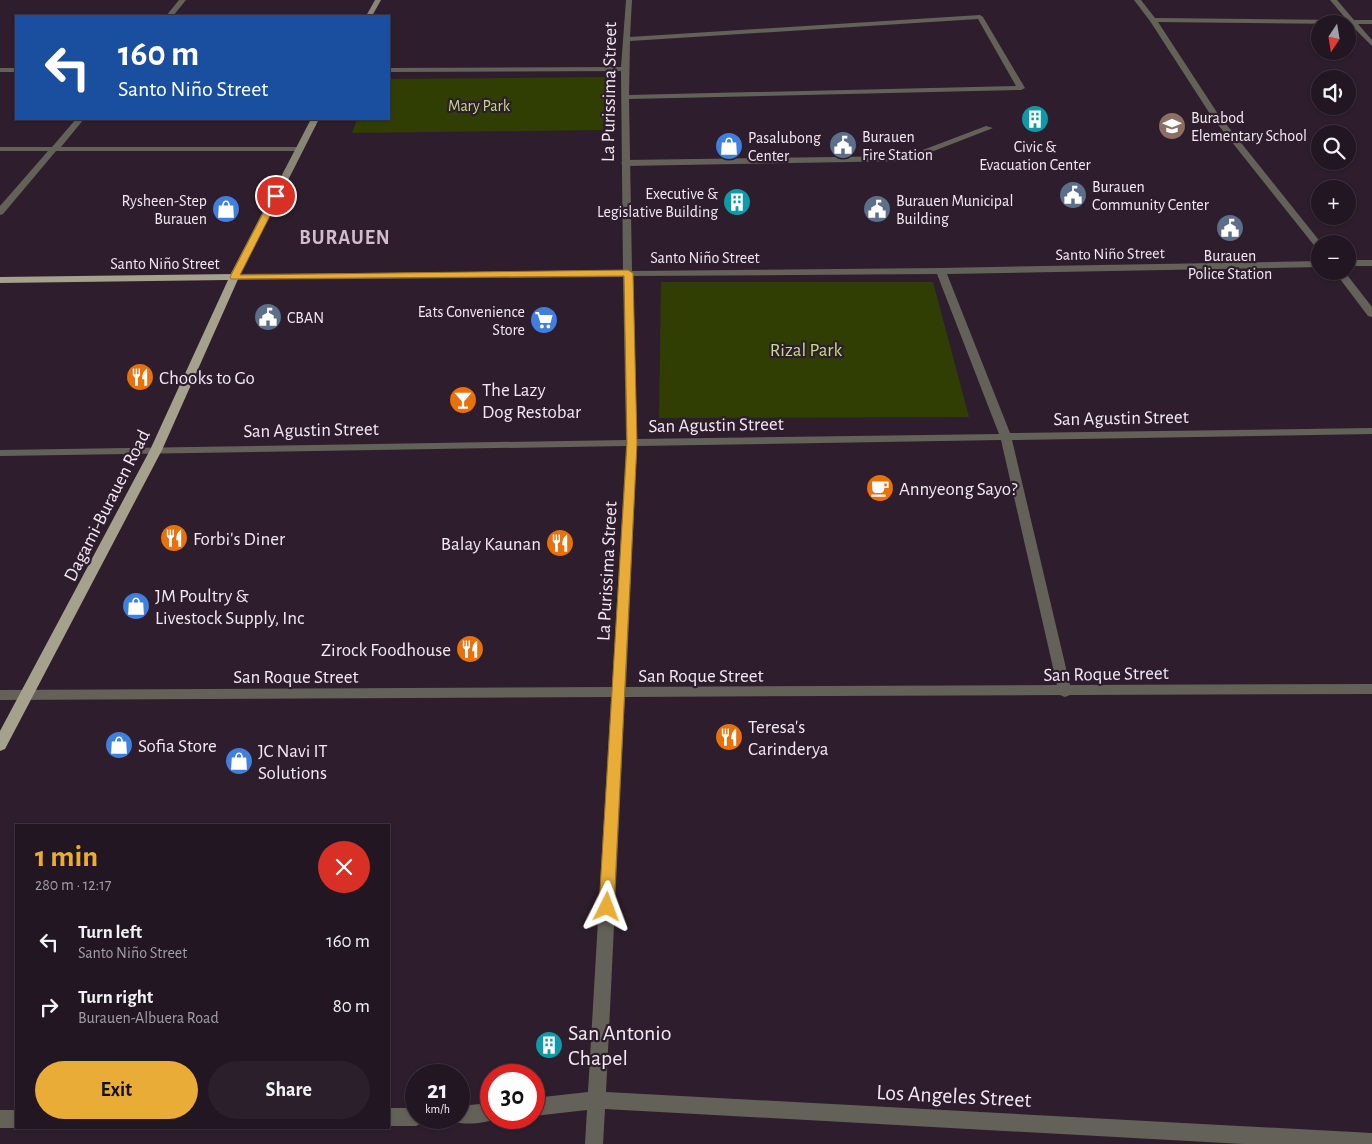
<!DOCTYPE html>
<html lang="en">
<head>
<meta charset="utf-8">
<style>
  body { margin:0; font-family:"Alegreya Sans",sans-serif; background:#2a1f2a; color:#f1f3f6; height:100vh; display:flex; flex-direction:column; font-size:19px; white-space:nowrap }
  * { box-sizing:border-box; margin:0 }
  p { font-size:16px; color:#a29fa5 }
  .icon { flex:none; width:28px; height:28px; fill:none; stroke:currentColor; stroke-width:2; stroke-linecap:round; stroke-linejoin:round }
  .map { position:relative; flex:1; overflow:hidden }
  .drawer { position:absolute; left:15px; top:824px; width:375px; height:305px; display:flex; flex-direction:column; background:#221622; border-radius:0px; box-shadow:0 1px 4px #0004,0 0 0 1px #3f3540 }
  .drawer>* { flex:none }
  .banner { position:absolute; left:15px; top:15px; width:375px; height:105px; border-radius:0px; box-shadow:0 1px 4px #0004,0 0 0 1px #3f3540; background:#1a4fa0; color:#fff; overflow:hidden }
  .needle { width:32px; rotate:192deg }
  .fabs { position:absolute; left:1311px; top:15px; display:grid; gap:10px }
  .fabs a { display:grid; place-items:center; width:45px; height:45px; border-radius:50%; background:#221622; box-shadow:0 1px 4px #0004,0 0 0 1px #3f3540; font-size:25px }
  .speed { position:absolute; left:405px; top:1064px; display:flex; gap:10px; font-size:25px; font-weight:700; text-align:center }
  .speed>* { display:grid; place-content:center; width:65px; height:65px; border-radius:50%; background:#221622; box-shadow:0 1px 4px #0004,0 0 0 1px #3f3540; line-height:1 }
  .speed small { font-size:12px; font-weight:400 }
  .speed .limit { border:8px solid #d22; background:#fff; color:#111 }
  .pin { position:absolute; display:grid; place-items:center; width:42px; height:42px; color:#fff; margin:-21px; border:2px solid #fff; border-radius:50%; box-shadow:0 1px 5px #0007 }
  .me { position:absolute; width:55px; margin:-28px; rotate:3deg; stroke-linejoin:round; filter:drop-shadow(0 0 4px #0008) }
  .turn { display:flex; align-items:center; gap:18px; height:105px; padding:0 20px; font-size:22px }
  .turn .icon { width:65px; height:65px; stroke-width:2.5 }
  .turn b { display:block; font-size:35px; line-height:42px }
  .round { display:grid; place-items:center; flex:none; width:52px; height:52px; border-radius:26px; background:#2a1f2a }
  .headline { display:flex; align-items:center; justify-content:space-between; height:85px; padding:0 20px }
  h1 { font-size:30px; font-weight:700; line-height:38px; color:#e8ac37 }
  .primary-button { display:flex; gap:10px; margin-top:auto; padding:10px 20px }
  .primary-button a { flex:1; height:58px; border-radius:30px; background:#e8ac37; color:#111; font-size:20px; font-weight:700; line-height:58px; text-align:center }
  .primary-button a+a { background:#2a1f2a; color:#f1f3f6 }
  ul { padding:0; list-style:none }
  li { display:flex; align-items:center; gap:15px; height:65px; padding:0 20px }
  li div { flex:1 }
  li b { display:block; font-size:19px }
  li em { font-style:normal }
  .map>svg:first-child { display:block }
  .green { fill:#313e03 }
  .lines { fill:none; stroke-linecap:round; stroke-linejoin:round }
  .lane { fill:#646258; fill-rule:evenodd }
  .street { fill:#646258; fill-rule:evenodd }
  .secondary { fill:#898675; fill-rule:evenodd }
  .primary { fill:#a5a18c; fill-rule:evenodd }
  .route { fill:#e8ac37; stroke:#977024 }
  .labels { text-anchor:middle; stroke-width:4.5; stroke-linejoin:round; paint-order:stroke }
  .far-park-label { font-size:16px; fill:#c1dd7f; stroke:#2e1e2d }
  .far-poi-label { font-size:16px; fill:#f4e9f3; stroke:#2e1e2d; text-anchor:start }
  .far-street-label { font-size:16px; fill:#f4e9f3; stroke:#2e1e2d }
  .street-label { font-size:19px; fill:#f4e9f3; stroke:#2e1e2d }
  .park-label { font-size:19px; fill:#c1dd7f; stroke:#2e1e2d }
  .poi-label { font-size:19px; fill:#f4e9f3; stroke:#2e1e2d; text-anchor:start }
  .far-district-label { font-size:20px; font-weight:bold; letter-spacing:1px; fill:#d1bccf; stroke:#2e1e2d }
  .near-poi-label { font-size:22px; fill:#f4e9f3; stroke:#2e1e2d; text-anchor:start }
  .near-street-label { font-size:22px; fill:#f4e9f3; stroke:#2e1e2d }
</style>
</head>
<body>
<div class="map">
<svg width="1372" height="1144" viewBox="0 0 1372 1144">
  <rect width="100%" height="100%" fill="#2e1e2d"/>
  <path class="green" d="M605 77 603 130 352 133 357 119H389V79Z
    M661 282H933L969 417 659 418Z"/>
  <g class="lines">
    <path class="lane" d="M986 126 993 128 908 161 625 166 621 163 625 160 907 156Z"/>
    <path class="street" d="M179 0H186L173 16H166Z
      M626 0H632L630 37 980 15 983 17 1025 88 1021 90 629 99 632 271 941 268 1320 261V267L947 274 1010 433 1372 428V434L1012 440 1070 685 1372 684V694L1070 695 1065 697 1060 695 625 697 606 1092 1372 1133V1144H1243L605 1109 603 1144H585L587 1110 534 1116V1098L588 1092 611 697 0 700V690L612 687 626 446 0 456V450L626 440 623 277 234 280 229 277 234 274 623 271 621 71 389 72V68L621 67ZM978 19 1016 86 629 95 630 41ZM937 274 999 434 637 439 633 276ZM1001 440 1057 685 626 687 637 446Z
      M1134 0H1141L1155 18 1347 20 1330 0H1337L1354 20H1372V24H1358L1372 40V46L1350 24 1158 22 1218 114 1322 244H1320V250L1317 249 1212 117 1150 21Z
      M0 68H16V72H0Z
      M76 119H84L61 147H300L304 149 300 151H56L3 214 0 215V206L48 151H0V147H52Z
      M1348 260H1372V266H1348Z
      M1334 271H1344L1372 307V317L1368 316Z
      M491 1103V1118H498C487 1123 464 1126 453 1121L451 1118H459V1106Z
      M389 1108H416V1118H425L422 1123 416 1126H389Z
      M0 1110H16L17 1128H0Z"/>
    <path class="secondary" d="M375 0H381L372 16H366Z
      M311 119H319L239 277 237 279H231L229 277Z"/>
    <path class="primary" d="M234 274 239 277 162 450 5 749 0 751V731L150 450 228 280 0 283V277Z"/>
  </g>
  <path class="route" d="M276 193 280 196 240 275 628 270 633 273 637 443 614 907 612 911 607 913 602 911 599 907 627 443 624 276 231 279 230 277 272 196Z"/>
  <defs>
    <g id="building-disc" transform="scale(1.4375)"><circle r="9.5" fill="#0f9aa8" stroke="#2e1e2d"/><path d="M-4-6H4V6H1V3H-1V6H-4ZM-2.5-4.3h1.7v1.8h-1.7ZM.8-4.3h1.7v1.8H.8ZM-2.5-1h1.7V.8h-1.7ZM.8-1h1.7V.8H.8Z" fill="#fff"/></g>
    <g id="school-disc" transform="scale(1.4375)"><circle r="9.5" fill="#8d6e63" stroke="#2e1e2d"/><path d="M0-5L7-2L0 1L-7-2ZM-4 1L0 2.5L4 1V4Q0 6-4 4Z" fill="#fff"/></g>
    <g id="civic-disc" transform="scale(1.4375)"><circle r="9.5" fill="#5c6f8a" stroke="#2e1e2d"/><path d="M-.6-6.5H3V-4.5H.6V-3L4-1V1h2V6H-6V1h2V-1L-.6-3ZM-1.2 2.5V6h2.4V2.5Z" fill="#fff"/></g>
    <g id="shop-disc" transform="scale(1.4375)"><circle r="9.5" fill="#3f7fe0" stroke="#2e1e2d"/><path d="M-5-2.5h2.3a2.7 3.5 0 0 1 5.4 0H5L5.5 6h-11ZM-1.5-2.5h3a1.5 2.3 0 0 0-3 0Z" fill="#fff"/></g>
    <g id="supermarket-disc" transform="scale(1.4375)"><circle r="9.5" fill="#3f7fe0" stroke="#2e1e2d"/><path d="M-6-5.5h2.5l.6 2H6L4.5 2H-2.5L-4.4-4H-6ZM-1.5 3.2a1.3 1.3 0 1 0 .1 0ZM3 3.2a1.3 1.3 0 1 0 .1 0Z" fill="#fff"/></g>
    <g id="restaurant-disc" transform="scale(1.4375)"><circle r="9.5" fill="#e8710a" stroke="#2e1e2d"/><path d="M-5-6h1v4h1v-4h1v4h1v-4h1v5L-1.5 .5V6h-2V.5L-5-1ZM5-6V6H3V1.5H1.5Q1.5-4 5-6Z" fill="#fff"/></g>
    <g id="bar-disc" transform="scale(1.4375)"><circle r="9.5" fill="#e8710a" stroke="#2e1e2d"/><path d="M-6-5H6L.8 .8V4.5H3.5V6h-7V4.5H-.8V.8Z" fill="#fff"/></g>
    <g id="cafe-disc" transform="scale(1.4375)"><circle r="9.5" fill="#e8710a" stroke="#2e1e2d"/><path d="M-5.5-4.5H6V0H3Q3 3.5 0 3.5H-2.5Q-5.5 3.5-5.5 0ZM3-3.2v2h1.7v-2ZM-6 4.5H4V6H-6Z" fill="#fff"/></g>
  </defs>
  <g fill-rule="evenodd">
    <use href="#building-disc" x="1035" y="119"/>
    <use href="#school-disc" x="1172" y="126"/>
    <use href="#civic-disc" x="843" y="145"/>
    <use href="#shop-disc" x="729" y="146"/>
    <use href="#civic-disc" x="1073" y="195"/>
    <use href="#building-disc" x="737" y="202"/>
    <use href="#shop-disc" x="226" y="209"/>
    <use href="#civic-disc" x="877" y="209"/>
    <use href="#civic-disc" x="1230" y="228"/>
    <use href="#civic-disc" x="268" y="317"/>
    <use href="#supermarket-disc" x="544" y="320"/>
    <use href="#restaurant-disc" x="140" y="377"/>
    <use href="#bar-disc" x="463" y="400"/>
    <use href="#cafe-disc" x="880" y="488"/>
    <use href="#restaurant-disc" x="174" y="538"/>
    <use href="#restaurant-disc" x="560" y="543"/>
    <use href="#shop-disc" x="136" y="606"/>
    <use href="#restaurant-disc" x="470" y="649"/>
    <use href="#restaurant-disc" x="729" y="737"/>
    <use href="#shop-disc" x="119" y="745"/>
    <use href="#shop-disc" x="239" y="761"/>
    <use href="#building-disc" x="549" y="1045"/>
  </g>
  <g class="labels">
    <g class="far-park-label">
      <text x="479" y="111">Mary Park</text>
    </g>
    <g class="far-poi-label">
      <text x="1191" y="123">Burabod<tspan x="1191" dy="18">Elementary School</tspan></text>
      <text x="862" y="142">Burauen<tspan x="862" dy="18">Fire Station</tspan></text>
      <text x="748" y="143">Pasalubong<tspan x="748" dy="18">Center</tspan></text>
      <text x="1035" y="152" text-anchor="middle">Civic &amp;<tspan x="1035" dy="18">Evacuation Center</tspan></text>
      <text x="1092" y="192">Burauen<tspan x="1092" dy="18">Community Center</tspan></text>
      <text x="718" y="199" text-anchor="end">Executive &amp;<tspan x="718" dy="18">Legislative Building</tspan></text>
      <text x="207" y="206" text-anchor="end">Rysheen-Step<tspan x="207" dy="18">Burauen</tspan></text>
      <text x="896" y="206">Burauen Municipal<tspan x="896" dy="18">Building</tspan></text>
      <text x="1230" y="261" text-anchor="middle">Burauen<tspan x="1230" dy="18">Police Station</tspan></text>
      <text x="525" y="317" text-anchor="end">Eats Convenience<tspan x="525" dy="18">Store</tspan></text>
      <text x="287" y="323">CBAN</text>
    </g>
    <g class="far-street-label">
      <text transform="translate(1110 253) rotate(-1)" y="6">Santo Niño Street</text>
      <text x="705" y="263">Santo Niño Street</text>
      <text x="165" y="269">Santo Niño Street</text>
    </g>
    <g class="street-label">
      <text transform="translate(608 92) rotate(-89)" y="7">La Purissima Street</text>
      <text transform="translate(1121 417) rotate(-1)" y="7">San Agustin Street</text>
      <text transform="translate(716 424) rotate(-1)" y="7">San Agustin Street</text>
      <text transform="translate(311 429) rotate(-1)" y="7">San Agustin Street</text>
      <text transform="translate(106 505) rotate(-63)" y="7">Dagami-Burauen Road</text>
      <text transform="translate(606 571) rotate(-87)" y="7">La Purissima Street</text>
      <text transform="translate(1106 673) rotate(-1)" y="7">San Roque Street</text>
      <text x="701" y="682">San Roque Street</text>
      <text x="296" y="683">San Roque Street</text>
    </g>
    <g class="park-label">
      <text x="806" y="356">Rizal Park</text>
    </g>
    <g class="poi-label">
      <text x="159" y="384">Chooks to Go</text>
      <text x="482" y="396">The Lazy<tspan x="482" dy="22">Dog Restobar</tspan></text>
      <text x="899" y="495">Annyeong Sayo?</text>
      <text x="193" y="545">Forbi's Diner</text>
      <text x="541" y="550" text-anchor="end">Balay Kaunan</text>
      <text x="155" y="602">JM Poultry &amp;<tspan x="155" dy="22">Livestock Supply, Inc</tspan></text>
      <text x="451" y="656" text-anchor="end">Zirock Foodhouse</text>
      <text x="748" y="733">Teresa's<tspan x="748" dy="22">Carinderya</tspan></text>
      <text x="138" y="752">Sofia Store</text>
      <text x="258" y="757">JC Navi IT<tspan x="258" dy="22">Solutions</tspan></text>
    </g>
    <g class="far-district-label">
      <text x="345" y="244">BURAUEN</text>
    </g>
    <g class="near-poi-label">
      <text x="568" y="1040">San Antonio<tspan x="568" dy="25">Chapel</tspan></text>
    </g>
    <g class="near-street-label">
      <text transform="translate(954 1095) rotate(3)" y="8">Los Angeles Street</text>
    </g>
  </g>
</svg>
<div class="fabs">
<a><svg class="needle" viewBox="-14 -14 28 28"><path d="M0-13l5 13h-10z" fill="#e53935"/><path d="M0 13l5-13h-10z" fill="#a29fa5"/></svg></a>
<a><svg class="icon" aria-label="sound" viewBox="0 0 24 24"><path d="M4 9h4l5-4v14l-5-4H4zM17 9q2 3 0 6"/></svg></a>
<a><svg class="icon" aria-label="search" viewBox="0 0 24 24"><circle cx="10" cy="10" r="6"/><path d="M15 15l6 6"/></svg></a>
<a>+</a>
<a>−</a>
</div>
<div class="speed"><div>21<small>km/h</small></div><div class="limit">30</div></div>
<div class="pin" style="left:276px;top:196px;background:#d93025"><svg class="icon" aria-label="arrive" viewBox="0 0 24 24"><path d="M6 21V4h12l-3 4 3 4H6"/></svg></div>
<svg class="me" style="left:607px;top:907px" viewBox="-20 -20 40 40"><path d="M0-17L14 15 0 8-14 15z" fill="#e8ac37" stroke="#fff" stroke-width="4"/></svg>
<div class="banner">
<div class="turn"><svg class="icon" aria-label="left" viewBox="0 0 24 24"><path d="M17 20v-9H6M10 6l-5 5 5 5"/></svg><div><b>160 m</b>Santo Niño Street</div></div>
</div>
<section class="drawer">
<div class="headline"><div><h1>1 min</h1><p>280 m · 12:17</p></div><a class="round" style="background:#d93025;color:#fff"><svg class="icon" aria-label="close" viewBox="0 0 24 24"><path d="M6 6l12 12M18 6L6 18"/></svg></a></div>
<ul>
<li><svg class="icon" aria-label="left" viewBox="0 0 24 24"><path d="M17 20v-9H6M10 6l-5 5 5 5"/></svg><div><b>Turn left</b><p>Santo Niño Street</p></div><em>160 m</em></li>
<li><svg class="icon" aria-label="right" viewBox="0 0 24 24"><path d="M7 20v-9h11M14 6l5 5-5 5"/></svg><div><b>Turn right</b><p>Burauen-Albuera Road</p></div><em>80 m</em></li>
</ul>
<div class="primary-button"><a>Exit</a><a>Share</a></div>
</section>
</div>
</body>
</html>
